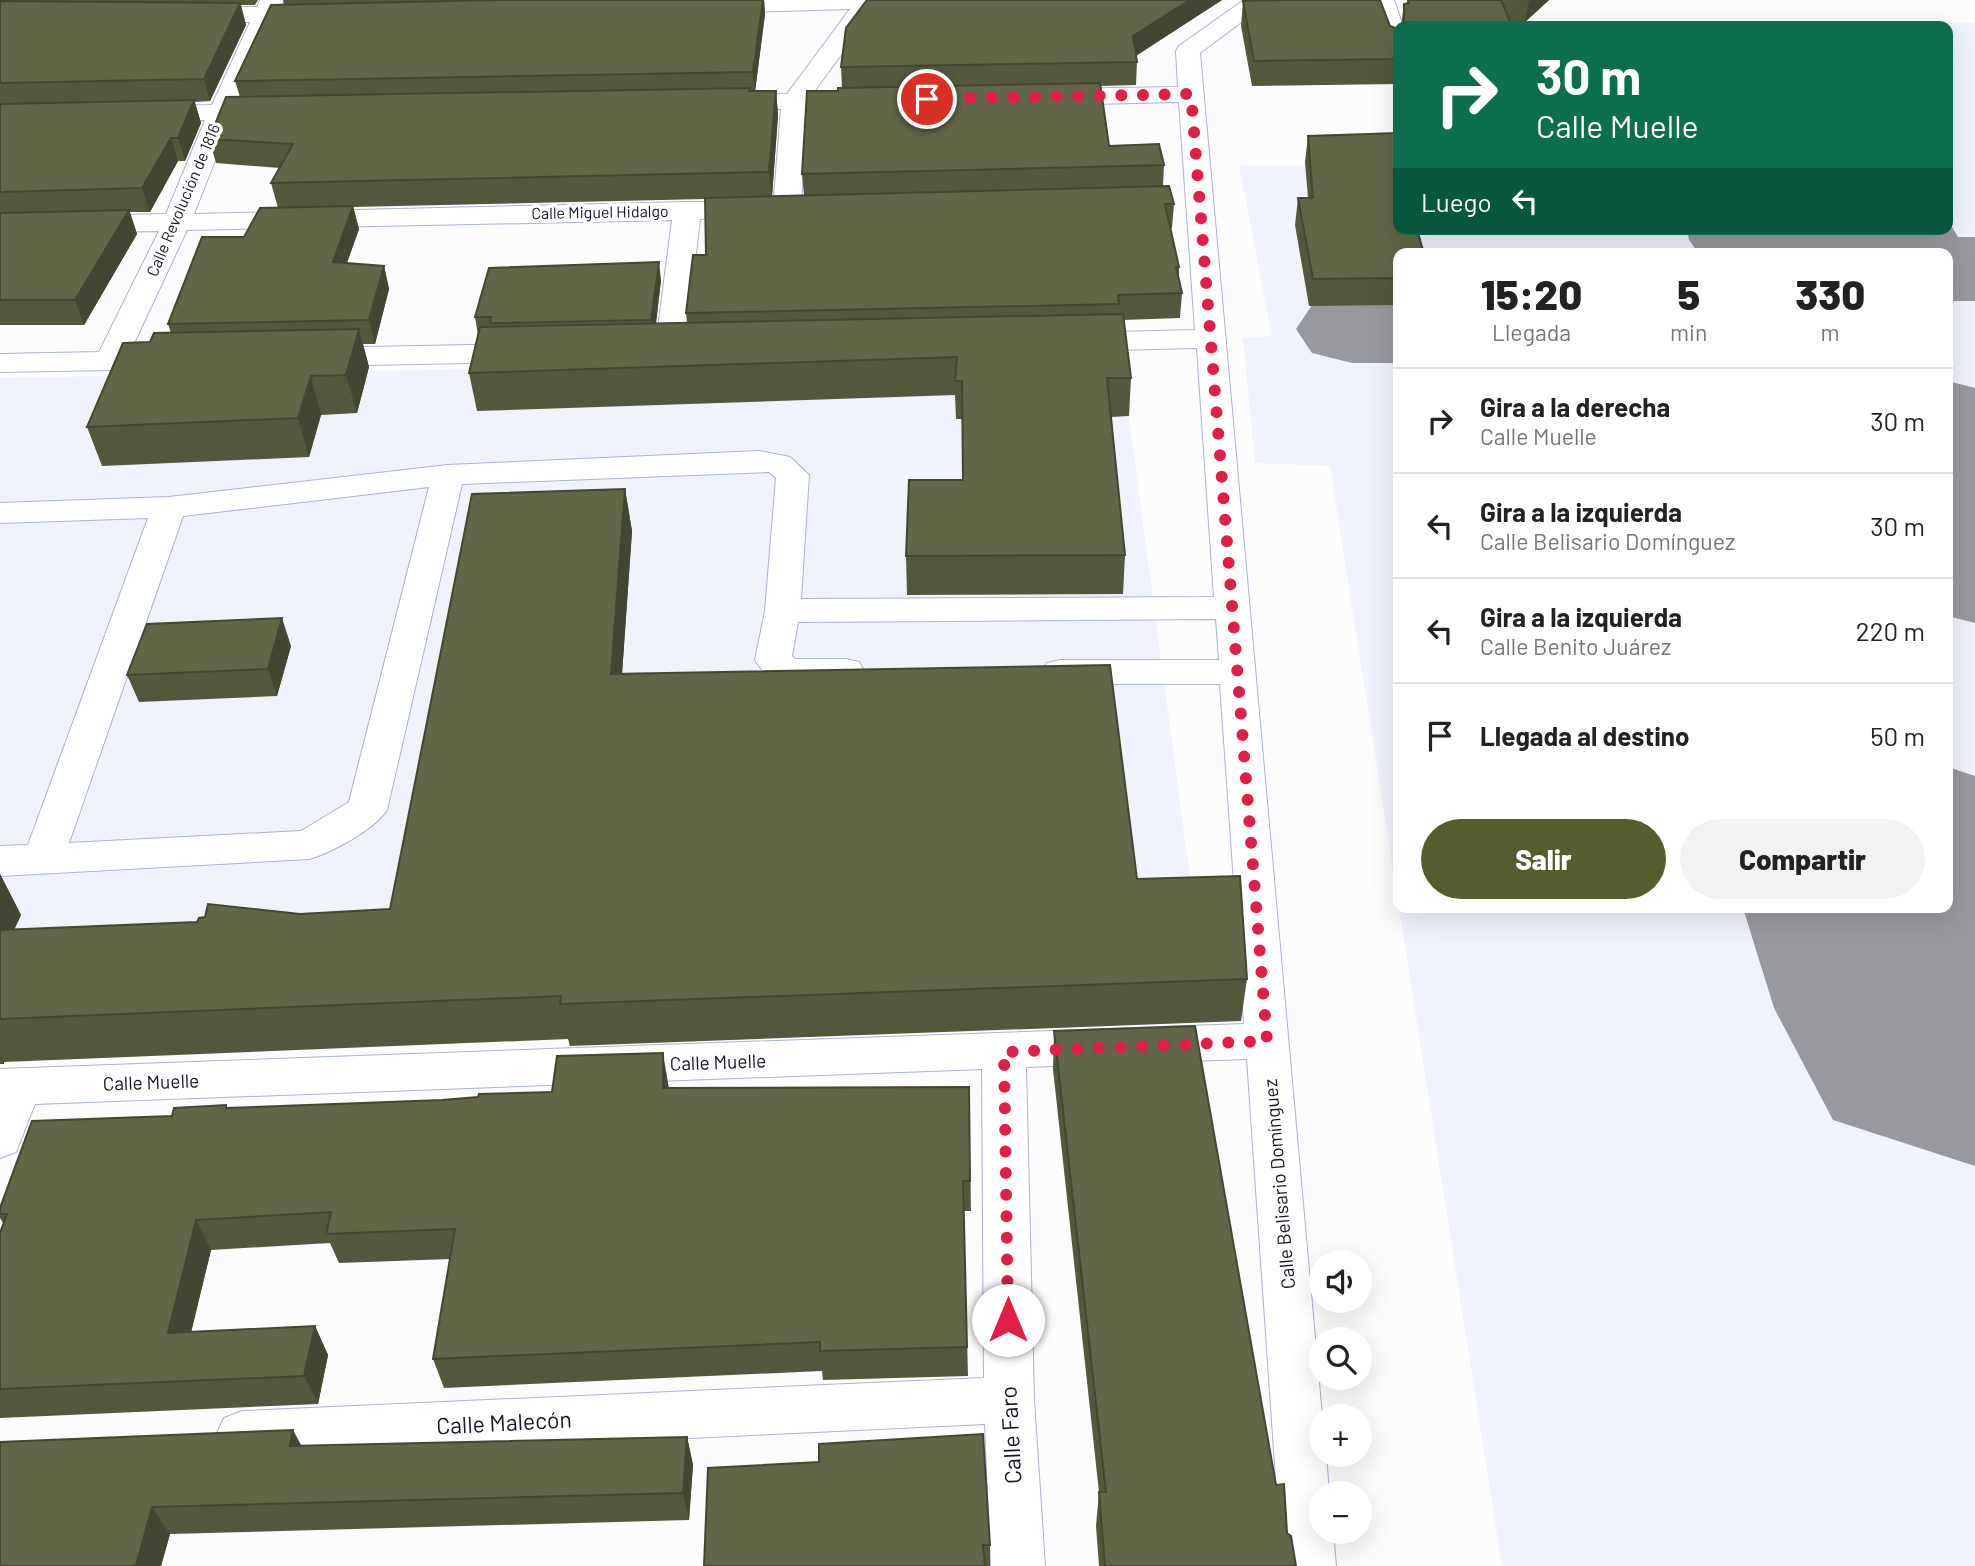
<!DOCTYPE html>
<html lang="es">
<head>
<meta charset="utf-8">
<style>
  body { margin:0; font-family:Barlow,sans-serif; background:#f2f2f2; color:#222; height:100vh; display:flex; flex-direction:column; font-size:26px; white-space:nowrap }
  * { box-sizing:border-box; margin:0 }
  p { font-size:23px; color:#767676 }
  .icon { flex:none; width:38px; height:38px; fill:none; stroke:currentColor; stroke-width:2; stroke-linecap:round; stroke-linejoin:round }
  .map { position:relative; flex:1; overflow:hidden }
  .drawer { position:absolute; left:1393px; top:248px; width:560px; height:665px; display:flex; flex-direction:column; background:#fff; border-radius:14px; box-shadow:0 7px 28px #0002 }
  .drawer>* { flex:none }
  .hud { position:absolute; left:1393px; top:21px; width:560px; height:214px; border-radius:14px; box-shadow:0 7px 28px #0002; background:#0b6e4f; color:#fff; overflow:hidden }
  .controls { position:absolute; left:1309px; top:1250px; display:grid; gap:14px }
  .controls a { display:grid; place-items:center; width:63px; height:63px; border-radius:50%; background:#fff; box-shadow:0 7px 28px #0002; font-size:35px }
  .pin { position:absolute; display:grid; place-items:center; width:60px; height:60px; color:#fff; margin:-30px; border:4px solid #fff; border-radius:50%; box-shadow:0 2px 7px #0007 }
  .me { position:absolute; width:77px; margin:-38px; rotate:0deg; stroke-linejoin:round; filter:drop-shadow(0 0 5px #0008) }
  .turn { display:flex; align-items:center; gap:24px; height:147px; padding:0 28px; font-size:32px }
  .turn .icon { width:91px; height:91px; stroke-width:2.5 }
  .turn b { display:block; font-size:49px; line-height:60px }
  .then { display:flex; align-items:center; height:66px; padding:0 28px; background:#0003; gap:14px; font-size:26px }
  .eta { display:flex; justify-content:space-evenly; align-items:center; height:119px; text-align:center }
  .eta b { font-size:42px; font-weight:800; line-height:49px }
  .primary-button { display:flex; gap:14px; margin-top:auto; padding:14px 28px }
  .primary-button a { flex:1; height:80px; border-radius:42px; background:#565d2c; color:#fff; font-size:28px; font-weight:800; line-height:80px; text-align:center }
  .primary-button a+a { background:#f2f2f2; color:#222 }
  ul { padding:0; list-style:none }
  li { display:flex; align-items:center; gap:21px; height:105px; padding:0 28px; border-top:2px solid #e0e0e0 }
  li div { flex:1 }
  li b { display:block; font-size:26px }
  li em { font-style:normal }
  .map>svg:first-child { display:block }
  .built { fill:#f0f3fb }
  .lines { fill:none; stroke-linecap:round; stroke-linejoin:round }
  .taxiway { fill:#97999e; fill-rule:evenodd }
  .runway { fill:#97999e; fill-rule:evenodd }
  .minor-casing { stroke:#a8b3d4; stroke-width:2 }
  .minor { fill:#fff; fill-rule:evenodd }
  .wall { fill:#53583c }
  .shaded-wall { fill:#434731 }
  .building { fill:#606646; stroke:#434731; stroke-width:2 }
  .route { stroke:#e11d48; stroke-width:12; stroke-dasharray:0 21.6 }
  .labels { text-anchor:middle; stroke-width:7; stroke-linejoin:round; paint-order:stroke }
  .far-street-label { font-size:16px; fill:#131723; stroke:#fff }
  .street-label { font-size:19px; fill:#131723; stroke:#fff }
  .near-street-label { font-size:23px; fill:#131723; stroke:#fff }
</style>
</head>
<body>
<div class="map">
<svg width="1975" height="1566" viewBox="0 0 1975 1566">
  <rect width="100%" height="100%" fill="#fcfcfc"/>
  <path class="built" d="M1975 23V1566H1502L1399 908H1948V254H1398V902L1330 466 1255 463 1243 338 1272 336 1239 165 1398 167V229H1948V26H1512Z
    M1121 357 1195 916 0 955V378Z"/>
  <g class="lines">
    <path class="taxiway" d="M1687 229H1793L1795 240 1785 254H1699L1689 240Z
      M1948 237H1975V301H1948V254H1904L1910 246Z
      M1352 295H1398V363H1352L1312 353 1296 329 1312 305Z"/>
    <path class="runway" d="M1948 220 1968 254 1948 284V254H1702L1692 229H1948Z
      M1948 381 1975 388V623L1948 616Z
      M1948 767 1975 776V1166L1833 1120 1774 1008 1743 908H1948Z"/>
    <g class="minor-casing">
      <path id="minor" d="M260 0H284L281 7 326 9 330 14 326 19 274 21 237 104 280 106 284 111 280 116 231 120 194 214 687 202H757L767 204 771 210 767 216 700 219 685 351 681 357 670 360 659 357 655 351 672 220 187 230 130 352 166 351 177 354 181 360 177 366 166 369 0 372V354L99 352 159 231 0 234V218L166 214 205 120 146 122 137 119 133 114 137 109 146 106 212 105 250 22H192L184 20 180 15 184 10 192 8 257 7Z
        M710 0H941L937 5 929 7 875 9 813 93 868 95 872 100 868 105 806 109 801 210 797 216 787 218 777 216 773 210 781 109 717 108 713 103 717 98 726 95 787 94 850 9 714 13 706 11 702 6Z
        M1244 0H1271L1200 53 1322 1416 1321 1454H1326L1329 1493H1321V1531H1333L1336 1566H1282L1247 1059 1026 1067 1034 1400 1045 1566H991L985 1424 242 1459 224 1452 216 1435 224 1418 242 1411 984 1378 982 1069 35 1104 16 1152 0 1158V1069L1244 1024 1220 684H1060L1047 681 1042 672 1047 663 1060 660H1219L1216 619 798 622 792 656 795 659H846L859 662 864 671 859 680C841 685 792 688 774 680 766 676 760 668 755 660L765 611 776 478 769 472 462 484 387 810C375 829 331 853 309 859L0 876V846L28 845 148 518 0 523V503L169 497 448 465 759 451 790 457 809 475 801 599 1214 597 1197 348 1073 351 1062 348 1058 342 1062 336 1073 333 1195 330 1179 102 1048 105 1039 102 1035 97 1039 92 1048 89 1178 87 1176 51 1179 46ZM429 487 349 802 301 831 69 843 183 516Z
        M1370 0H1394L1403 26H1398V52L1389 50 1386 45Z
        M527 344 538 347 542 353 538 359 527 362 314 366 303 363 299 357 303 351 314 348Z"/>
    </g>
    <use href="#minor" class="minor"/>
  </g>
  <path class="wall" d="M0 0H258L255 5H241L246 25 210 101 195 102 201 123 185 161H178L150 212H130L137 234 84 325H0Z
    M283 0H764L765 14 755 91H776L778 115 772 196 804 195 802 174 838 91 842 88 841 67 867 0H1222L1136 56 1137 62 1136 85 1101 86 1109 146 1164 165 1163 186 1174 204 1172 228H1170L1179 267V277L1182 293 1180 318 1123 320 1131 378 1129 416 1111 417 1125 555 1123 594 907 595 906 556 963 480 962 419H956L955 395 477 411 469 373 478 335 475 317 661 280 656 324 687 323 686 313 706 255 705 199 353 207 359 229 347 263 384 266 389 289 375 344H363L369 367 357 413 321 415 309 457 102 466 87 427 150 342 171 333 168 324 244 237 278 208 271 183 280 168 216 163 209 139 240 97 235 81 284 5Z
    M1407 0H1549L1525 22 1510 23 1512 26H1401L1404 4 1407 3Z
    M1243 1 1390 26 1398 29V84L1252 86 1241 26Z
    M1308 136 1398 254V305L1309 306 1295 225 1298 198H1308L1305 162Z
    M625 489 632 531 622 674 1137 879 1247 979 1241 1021 570 1046 568 1039 4 1062V1064H0V874L21 915 14 929 197 922 300 914 390 909Z
    M291 646 277 696 139 702 127 675Z
    M1054 1031 1276 1485 1296 1566H1099L1096 1526 1099 1492 1053 1069Z
    M668 1083 669 1088 969 1087 971 1211H964L968 1376 823 1380 822 1371 444 1388 433 1359 450 1259 339 1263 330 1243 211 1250 191 1332 315 1326 328 1355 318 1404 0 1418V1233L3 1223 0 1218V1208L172 1116 228 1108 442 1100Z
    M687 1437 693 1465 689 1520 170 1534 161 1566H0L302 1446Z
    M990 1545V1566H704Z"/>
  <path class="shaded-wall" d="M763 0H764L765 14 755 92 753 72Z
    M1190 0H1222L1132 58 1133 36Z
    M1529 0H1549L1525 22Z
    M240 3 246 25 210 101 204 79Z
    M776 91 778 115 772 197 769 172Z
    M194 100 201 123 185 161 178 138Z
    M171 138 178 161 150 212 142 188Z
    M353 206 359 229 339 285 333 262Z
    M129 210 137 234 84 325 75 300Z
    M659 262 661 280 654 338 651 320Z
    M384 266 389 289 375 344 369 320Z
    M359 329 369 367 357 413 346 375Z
    M311 376 321 415 309 457 298 418Z
    M625 489 632 531 619 717 611 674Z
    M282 618 291 646 277 696 268 669Z
    M0 874 21 915 0 961Z
    M663 1053 668 1083 669 1118 663 1088Z
    M0 1054 4 1062V1064L0 1058Z
    M196 1220 211 1250 184 1362 168 1333Z
    M315 1326 328 1355 318 1404 304 1376Z
    M293 1430 308 1458 290 1446Z
    M687 1437 693 1465 689 1520 683 1493Z
    M152 1507 170 1534 161 1566H136Z"/>
  <path class="building" d="M497 0H763L753 72 235 81 271 5Z
    M867 0H1190L1133 36 1137 62 841 67 846 28Z
    M1281 0H1380L1390 26 1398 29V59L1254 61 1243 1Z
    M1408 0H1501L1512 26H1404V4L1409 3Z
    M0 1 240 3 204 79 0 83Z
    M1100 83 1109 146 1159 144 1164 165 802 174 807 91H838V88Z
    M750 88 749 91H776L769 172 271 183 293 144 209 139 226 97Z
    M194 100 178 138H171L142 188 0 192V104Z
    M1398 133V229H1417L1424 254H1398V278L1313 279 1298 198H1313L1308 136Z
    M1169 186 1174 204H1165L1179 267H1176L1182 293 1118 295 1119 304 686 313 693 255H706L705 198Z
    M353 206 333 262 384 266 369 320 168 324 202 237H244L260 208Z
    M129 210 75 300H0V213Z
    M659 262 651 320 490 323 491 317H475L489 268Z
    M1123 314 1131 378H1107L1125 555 906 556 909 480H963L962 381H955L957 357 469 373 480 327Z
    M359 329 346 375 311 376 298 418 87 427 123 343 150 342 154 333Z
    M625 489 611 674 1110 665 1137 879 1240 876 1247 979 560 1004 561 996 0 1019V930L197 922 199 918 205 917 208 904 300 914 390 909 472 494Z
    M282 618 268 669 127 675 147 624Z
    M1195 1026 1276 1485 1284 1484 1287 1533 1291 1536 1296 1566H1105L1099 1492H1106L1054 1031Z
    M663 1053V1088L969 1087 970 1181H963L967 1347 820 1351V1342L433 1359 455 1229 326 1234 331 1212 196 1220 168 1333 315 1326 304 1376 0 1389V1233L7 1214H0V1208L32 1121 172 1116 174 1108 226 1105V1108L442 1100 478 1097 479 1094 552 1092 557 1056Z
    M293 1430 290 1446 687 1437 683 1493 152 1507 136 1566H0V1442Z
    M983 1434 990 1545H983L985 1566H704L708 1468 819 1462V1444Z"/>
  <g class="lines">
    <path class="route" d="M927 99 1191 94 1267 1041 1004 1052 1008 1320"/>
  </g>
  <g class="labels">
    <g class="far-street-label">
      <text transform="translate(183 200) rotate(-67)" y="6">Calle Revolución de 1816</text>
      <text transform="translate(600 212) rotate(-1)" y="6">Calle Miguel Hidalgo</text>
    </g>
    <g class="street-label">
      <text transform="translate(718 1062) rotate(-2)" y="7">Calle Muelle</text>
      <text transform="translate(151 1082) rotate(-2)" y="7">Calle Muelle</text>
      <text transform="translate(1279 1184) rotate(-95)" y="7">Calle Belisario Domínguez</text>
    </g>
    <g class="near-street-label">
      <text transform="translate(504 1423) rotate(-3)" y="8">Calle Malecón</text>
      <text transform="translate(1011 1435) rotate(-93)" y="8">Calle Faro</text>
    </g>
  </g>
</svg>
<div class="controls">
<a><svg class="icon" aria-label="sound" viewBox="0 0 24 24"><path d="M4 9h4l5-4v14l-5-4H4zM17 9q2 3 0 6"/></svg></a>
<a><svg class="icon" aria-label="search" viewBox="0 0 24 24"><circle cx="10" cy="10" r="6"/><path d="M15 15l6 6"/></svg></a>
<a>+</a>
<a>−</a>
</div>
<div class="pin" style="left:927px;top:99px;background:#d93025"><svg class="icon" aria-label="arrive" viewBox="0 0 24 24"><path d="M6 21V4h12l-3 4 3 4H6"/></svg></div>
<svg class="me" style="left:1008px;top:1320px" viewBox="-20 -20 40 40"><circle r="19" fill="#fff"/><path d="M0-13L10 11 0 6-10 11z" fill="#e11d48"/></svg>
<div class="hud">
<div class="turn"><svg class="icon" aria-label="right" viewBox="0 0 24 24"><path d="M7 20v-9h11M14 6l5 5-5 5"/></svg><div><b>30 m</b>Calle Muelle</div></div>
<div class="then">Luego<svg class="icon" aria-label="left" viewBox="0 0 24 24"><path d="M17 20v-9H6M10 6l-5 5 5 5"/></svg></div>
</div>
<section class="drawer">
<div class="eta">
<div><b>15:20</b><p>Llegada</p></div>
<div><b>5</b><p>min</p></div>
<div><b>330</b><p>m</p></div>
</div>
<ul>
<li><svg class="icon" aria-label="right" viewBox="0 0 24 24"><path d="M7 20v-9h11M14 6l5 5-5 5"/></svg><div><b>Gira a la derecha</b><p>Calle Muelle</p></div><em>30 m</em></li>
<li><svg class="icon" aria-label="left" viewBox="0 0 24 24"><path d="M17 20v-9H6M10 6l-5 5 5 5"/></svg><div><b>Gira a la izquierda</b><p>Calle Belisario Domínguez</p></div><em>30 m</em></li>
<li><svg class="icon" aria-label="left" viewBox="0 0 24 24"><path d="M17 20v-9H6M10 6l-5 5 5 5"/></svg><div><b>Gira a la izquierda</b><p>Calle Benito Juárez</p></div><em>220 m</em></li>
<li><svg class="icon" aria-label="arrive" viewBox="0 0 24 24"><path d="M6 21V4h12l-3 4 3 4H6"/></svg><div><b>Llegada al destino</b></div><em>50 m</em></li>
</ul>
<div class="primary-button"><a>Salir</a><a>Compartir</a></div>
</section>
</div>
</body>
</html>
